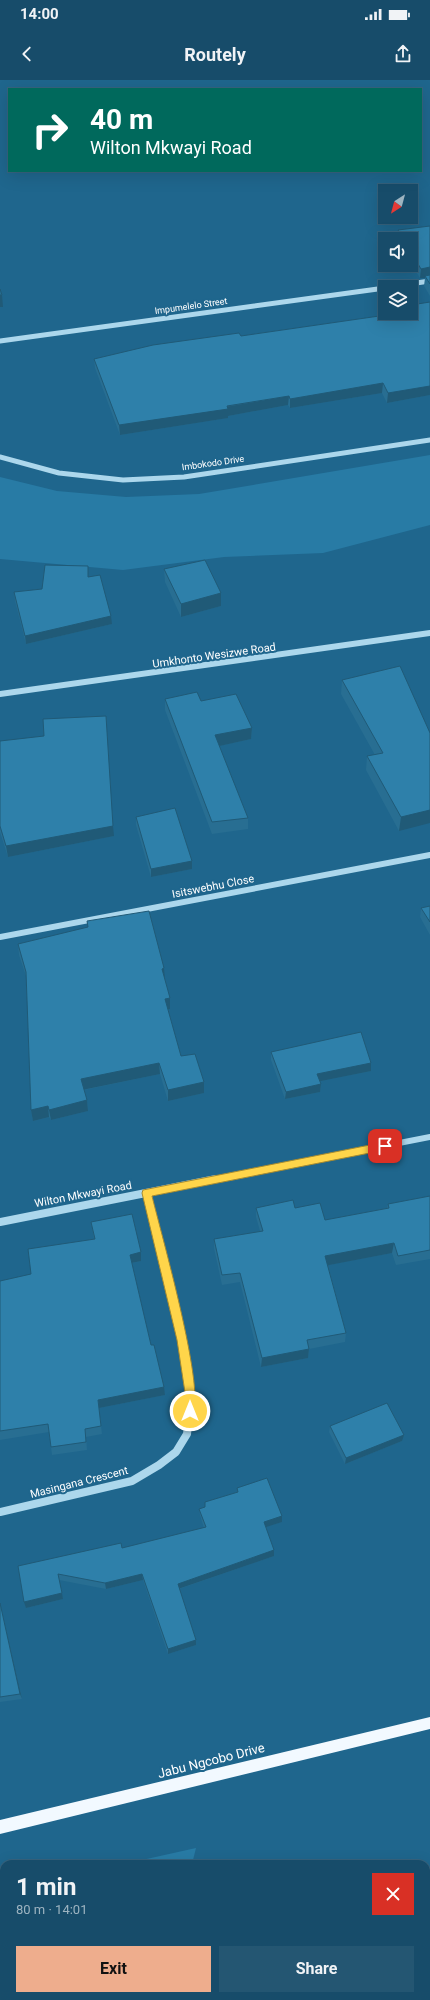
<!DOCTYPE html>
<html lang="en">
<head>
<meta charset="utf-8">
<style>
  body { margin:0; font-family:Roboto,sans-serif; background:#245672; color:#f1f3f6; height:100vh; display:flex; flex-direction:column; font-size:15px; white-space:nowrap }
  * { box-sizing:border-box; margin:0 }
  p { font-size:13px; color:#9eb4c1 }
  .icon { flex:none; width:22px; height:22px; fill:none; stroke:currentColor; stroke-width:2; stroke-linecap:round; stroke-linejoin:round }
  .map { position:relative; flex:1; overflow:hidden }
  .side { position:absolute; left:0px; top:1780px; width:430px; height:140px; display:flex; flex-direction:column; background:#174c6a; border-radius:12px 12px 0 0; box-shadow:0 4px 16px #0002,0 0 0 1px #36637e }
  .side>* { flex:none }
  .guide { position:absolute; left:8px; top:8px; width:414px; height:84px; border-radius:0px; box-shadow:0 4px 16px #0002,0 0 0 1px #36637e; background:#00695c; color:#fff; overflow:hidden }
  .needle { width:26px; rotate:216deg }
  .fabs { position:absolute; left:378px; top:104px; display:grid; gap:8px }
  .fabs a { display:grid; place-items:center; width:40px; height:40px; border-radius:0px; background:#174c6a; box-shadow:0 4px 16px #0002,0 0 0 1px #36637e; font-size:20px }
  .pin { position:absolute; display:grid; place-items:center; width:34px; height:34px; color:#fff; margin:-17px; border-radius:8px; box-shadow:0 2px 6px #0006 }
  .me { position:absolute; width:44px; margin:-22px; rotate:0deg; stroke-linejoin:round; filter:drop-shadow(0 0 3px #0008) }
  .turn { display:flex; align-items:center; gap:14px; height:84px; padding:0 16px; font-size:18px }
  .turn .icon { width:52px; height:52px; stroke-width:2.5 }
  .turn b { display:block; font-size:28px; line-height:34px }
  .round { display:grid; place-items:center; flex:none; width:42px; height:42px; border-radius:0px; background:#245672 }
  .head { display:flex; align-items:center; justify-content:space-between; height:68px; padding:0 16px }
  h1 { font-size:24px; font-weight:700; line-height:30px }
  .action { display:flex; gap:8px; margin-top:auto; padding:8px 16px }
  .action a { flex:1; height:46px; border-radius:0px; background:#eead8d; color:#111; font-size:16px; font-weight:700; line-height:46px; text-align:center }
  .action a+a { background:#245672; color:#f1f3f6 }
  .status { display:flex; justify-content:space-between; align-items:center; height:28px; padding:0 20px; background:#174c6a; direction:ltr }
  .status svg { height:11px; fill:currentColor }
  header { display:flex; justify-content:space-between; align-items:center; height:52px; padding:0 16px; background:#174c6a; font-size:18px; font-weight:700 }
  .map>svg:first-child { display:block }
  .green { fill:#287ba5 }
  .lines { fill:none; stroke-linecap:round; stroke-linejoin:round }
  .minor-far2 { stroke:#acd7ec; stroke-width:5 }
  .minor-far1 { stroke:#acd7ec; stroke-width:6 }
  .minor { stroke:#acd7ec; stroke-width:8 }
  .major { fill:#f2f9ff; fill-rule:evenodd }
  .wall { fill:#286e92 }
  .shaded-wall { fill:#205a77 }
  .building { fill:#2e80aa; stroke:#205a77 }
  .route { fill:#ffd54a; stroke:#a68a30 }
  .labels { text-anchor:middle; stroke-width:4; stroke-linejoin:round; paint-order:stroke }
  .far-street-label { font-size:9px; fill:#fff; stroke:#1f668d }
  .street-label { font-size:11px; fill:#fff; stroke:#1f668d }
  .near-street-label { font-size:13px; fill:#fff; stroke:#1f668d }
</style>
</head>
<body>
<div class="status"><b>14:00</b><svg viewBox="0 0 49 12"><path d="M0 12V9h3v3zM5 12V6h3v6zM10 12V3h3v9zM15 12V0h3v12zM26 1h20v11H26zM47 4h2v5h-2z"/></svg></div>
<header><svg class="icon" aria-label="back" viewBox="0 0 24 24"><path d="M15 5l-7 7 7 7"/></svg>Routely<svg class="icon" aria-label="share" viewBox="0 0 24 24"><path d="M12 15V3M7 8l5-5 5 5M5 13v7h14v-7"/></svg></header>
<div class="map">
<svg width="430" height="1920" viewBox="0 0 430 1920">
  <rect width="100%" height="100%" fill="#1f668d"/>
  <path class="green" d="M430 375V445L323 473 224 477 123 490 0 479V397L57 411 126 417 199 414Z
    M196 1768 192 1784H124Z
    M4 1811V1916H156L155 1920H0V1812Z"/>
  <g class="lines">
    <path class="minor-far2" d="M389 207 430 201
      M0 261 385 208
      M0 377 59 393 123 400 184 397 430 360"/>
    <path class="minor-far1" d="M0 614 430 553
      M0 857 430 775
      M211 1100 430 1057"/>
    <path class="minor" d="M0 1142 216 1099
      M0 1432 132 1401 159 1385 176 1372 187 1354 191 1319 182 1260 147 1113"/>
    <path class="major" d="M430 1637V1649L0 1754V1740Z"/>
  </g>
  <path class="wall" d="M430 146V216L424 206 425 198H420L411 183V159H398V150Z
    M430 222V315L387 323 382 313 290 328 288 325 228 336V338L120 355 95 288 94 279 396 234V233H411Z
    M164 489 221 513V526L181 537 165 502Z
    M89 496 112 544 26 564 15 521 14 512 42 509Z
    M342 600 430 653 399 751 366 690 367 676 375 675 341 614Z
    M165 619 201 621 252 648 251 659 219 666 248 738V749L212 754 165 630Z
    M0 661 114 756 8 777 0 752Z
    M136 737 192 789 151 797 136 745Z
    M430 826V855L420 837 421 828Z
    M87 841 165 900 170 929 168 930 181 976 204 1002V1013L168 1021 160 994 84 1010 87 1020 88 1031 51 1040 49 1037 33 1041 31 1030 27 899 19 875 18 864 88 848Z
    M271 972 371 991 320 1001 321 1004 320 1012 285 1019 271 980Z
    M430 1116V1179L396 1185 392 1173 328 1185 346 1253 345 1262 309 1269 308 1278 261 1287 240 1202 222 1205 214 1168V1159L260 1151 256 1137V1128H295L325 1140 387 1128 388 1124Z
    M91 1142 141 1172V1181L132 1183 151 1265 165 1315 99 1328 102 1354 86 1357 87 1370 52 1375 49 1352 0 1360V1201L31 1194 94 1159Z
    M330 1346 402 1361 345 1384 329 1352Z
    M237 1408 282 1442 265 1447 274 1476 179 1509 196 1560V1565L168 1574 143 1500 106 1509 59 1500 63 1519 26 1528 18 1486 122 1468 204 1448 200 1435 199 1429 205 1427V1422L237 1412Z
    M0 1523 22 1619 0 1622Z"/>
  <path class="shaded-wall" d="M430 187V197L425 196V198H420L421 189Z
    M0 215H2L3 227H0Z
    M383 303 382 313 290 328V319Z
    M430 306V315L387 323 388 313Z
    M289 316 288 325 228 336V338L120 355 119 345Z
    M221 513V526L181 537V524Z
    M111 536 112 544 26 564 25 556Z
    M252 648 251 659 215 667V655Z
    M430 730V743L399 751 401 737Z
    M113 746 114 756 8 777 6 766Z
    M192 781V789L151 797V789Z
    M164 888 165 900 162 889Z
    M170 918V929L165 930V919Z
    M159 983 160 994 82 1010 81 999Z
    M371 983V991L316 1002 317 994Z
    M204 1002V1013L168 1021V1010Z
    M321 1004 320 1012 285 1019 286 1012Z
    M87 1020 88 1031 51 1040 49 1030Z
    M48 1026 49 1037 33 1041 31 1030Z
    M394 1163 392 1173 324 1186 325 1176Z
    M141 1172V1181L131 1183 130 1175Z
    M309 1269 308 1278 261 1287 262 1278Z
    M164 1307 165 1315 99 1328 98 1320Z
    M404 1355 402 1361 345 1384 346 1378Z
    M282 1436V1442L263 1448 264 1442Z
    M274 1470V1476L178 1509V1504Z
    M142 1494 143 1500 106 1509 105 1503Z
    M62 1513 63 1519 26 1528 24 1522Z
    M0 1523 1 1528 22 1619 20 1614Z
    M196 1560V1565L168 1574V1569Z"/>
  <path class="building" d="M430 146V187L421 189 411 172V159H403L398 150Z
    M430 195V204L425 196Z
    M0 209 2 215H0Z
    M430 222V306L388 313 383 303 290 319 289 316 227 326 228 329 119 345 94 279 153 265 239 253 241 256 400 233H411V225Z
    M205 480 221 513 181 524 164 489Z
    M45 485 88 486V497L100 495 111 536 25 556 14 512 42 509Z
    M400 586 430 653V730L401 737 367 676 383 673 342 600Z
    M197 612 201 621 236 614 252 648 215 655 248 738 212 742 165 619Z
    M106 636 113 746 6 766 0 746V661L44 656 43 639Z
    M175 728 192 781 151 789 136 737Z
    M430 826V842L421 828Z
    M149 831 164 888 162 889 170 918 165 919 181 976 195 974 204 1002 168 1010 159 983 81 999 87 1020 49 1030 48 1026 31 1030 26 892 18 864 88 847 87 841Z
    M361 952 371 983 317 994 321 1004 286 1012 271 972Z
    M430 1116V1170L398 1176 394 1163 325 1176 346 1253 307 1260 309 1269 262 1278 240 1193 222 1195 214 1159 263 1151 256 1128 293 1120 295 1128 320 1123 325 1140 389 1128 388 1124Z
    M132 1134 141 1172 130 1175 151 1265H154L164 1307 98 1320 101 1346 85 1349 86 1362 51 1367 48 1344 0 1351V1201L31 1194 28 1169 95 1159 91 1142Z
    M387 1323 404 1355 346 1378 330 1346Z
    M267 1398 282 1436 264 1442 274 1470 178 1504 196 1560 168 1569 142 1494 105 1503 58 1494 62 1513 24 1522 18 1486 121 1463 122 1468 206 1447 199 1429 205 1427V1422L238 1412 237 1408Z
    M0 1523 20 1614 0 1617Z"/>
  <path class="route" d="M385 1062 390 1066 385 1070 152 1116C161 1153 205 1307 193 1334L190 1336 186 1334 184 1331 186 1319 177 1260 142 1113 143 1110Z"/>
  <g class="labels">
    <g class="far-street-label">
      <text transform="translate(191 226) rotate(-8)" y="3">Impumelelo Street</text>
      <text transform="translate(213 383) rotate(-8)" y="3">Imbokodo Drive</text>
    </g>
    <g class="street-label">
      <text transform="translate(214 575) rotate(-8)" y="4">Umkhonto Wesizwe Road</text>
      <text transform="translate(213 806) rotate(-11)" y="4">Isitswebhu Close</text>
      <text transform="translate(83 1114) rotate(-11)" y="4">Wilton Mkwayi Road</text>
      <text transform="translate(79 1402) rotate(-14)" y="4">Masingana Crescent</text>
    </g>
    <g class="near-street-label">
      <text transform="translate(211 1680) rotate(-14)" y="5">Jabu Ngcobo Drive</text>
    </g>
  </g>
</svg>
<div class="fabs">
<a><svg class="needle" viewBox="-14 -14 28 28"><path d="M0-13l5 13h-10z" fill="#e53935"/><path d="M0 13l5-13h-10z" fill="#9eb4c1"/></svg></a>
<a><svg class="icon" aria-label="sound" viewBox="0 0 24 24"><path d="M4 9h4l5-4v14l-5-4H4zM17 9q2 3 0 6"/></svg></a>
<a><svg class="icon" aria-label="layers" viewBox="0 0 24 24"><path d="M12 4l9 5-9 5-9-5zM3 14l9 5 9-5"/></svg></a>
</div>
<div class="pin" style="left:385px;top:1066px;background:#d93025"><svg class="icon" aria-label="arrive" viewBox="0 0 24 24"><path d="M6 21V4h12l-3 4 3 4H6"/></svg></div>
<svg class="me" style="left:190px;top:1331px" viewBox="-20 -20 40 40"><circle r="17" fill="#ffd54a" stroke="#fff" stroke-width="3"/><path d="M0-11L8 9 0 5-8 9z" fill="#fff"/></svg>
<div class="guide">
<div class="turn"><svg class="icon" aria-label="right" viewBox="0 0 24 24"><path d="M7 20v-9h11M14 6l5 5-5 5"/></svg><div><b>40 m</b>Wilton Mkwayi Road</div></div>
</div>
<section class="side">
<div class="head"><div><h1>1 min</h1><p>80 m · 14:01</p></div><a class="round" style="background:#d93025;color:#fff"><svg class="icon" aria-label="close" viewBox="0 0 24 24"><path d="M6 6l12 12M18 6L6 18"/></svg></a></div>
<div class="action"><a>Exit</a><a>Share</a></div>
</section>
</div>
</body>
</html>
